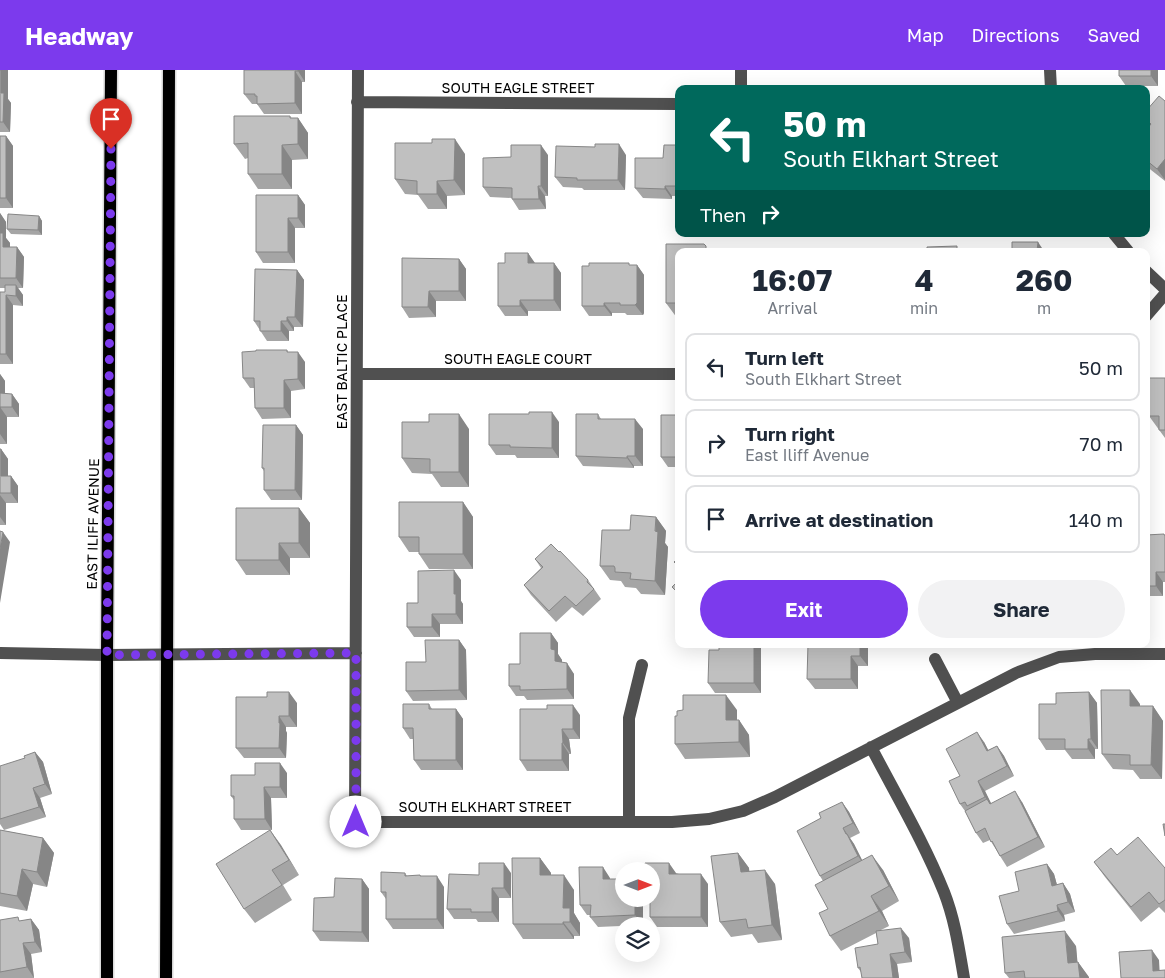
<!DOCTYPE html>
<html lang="en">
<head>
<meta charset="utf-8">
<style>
  body { margin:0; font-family:"Golos Text",sans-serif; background:#f2f2f3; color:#1f2937; height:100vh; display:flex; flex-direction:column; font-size:19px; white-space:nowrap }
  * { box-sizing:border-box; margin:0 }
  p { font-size:16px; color:#747a83 }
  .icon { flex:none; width:28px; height:28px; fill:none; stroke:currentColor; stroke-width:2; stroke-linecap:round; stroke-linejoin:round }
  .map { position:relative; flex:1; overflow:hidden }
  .details { position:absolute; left:675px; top:178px; width:475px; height:400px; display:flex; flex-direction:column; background:#fff; border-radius:10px; box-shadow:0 5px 20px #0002 }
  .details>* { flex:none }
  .top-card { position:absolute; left:675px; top:15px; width:475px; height:152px; border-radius:10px; box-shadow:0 5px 20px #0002; background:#00695c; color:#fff; overflow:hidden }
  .needle { width:32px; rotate:90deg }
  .tools { position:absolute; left:615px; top:792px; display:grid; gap:10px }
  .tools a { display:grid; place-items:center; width:45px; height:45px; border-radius:50%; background:#fff; box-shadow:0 5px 20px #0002; font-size:25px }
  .pin { position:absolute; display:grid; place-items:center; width:42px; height:42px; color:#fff; margin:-51px -21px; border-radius:50% 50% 50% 0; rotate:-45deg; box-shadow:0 0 5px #0007 }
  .pin .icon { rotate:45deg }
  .me { position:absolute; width:55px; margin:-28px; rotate:0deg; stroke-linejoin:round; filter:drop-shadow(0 0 4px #0008) }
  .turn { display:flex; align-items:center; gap:18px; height:105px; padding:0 25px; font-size:22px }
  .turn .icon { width:65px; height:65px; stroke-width:2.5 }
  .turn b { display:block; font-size:35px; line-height:42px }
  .then { display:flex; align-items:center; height:48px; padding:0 25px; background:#0003; gap:10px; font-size:19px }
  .eta { display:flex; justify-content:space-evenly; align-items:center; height:85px; text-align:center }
  .eta b { font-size:30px; font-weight:700; line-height:35px }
  .action { display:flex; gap:10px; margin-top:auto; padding:10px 25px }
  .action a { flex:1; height:58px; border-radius:30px; background:#7c3aed; color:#fff; font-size:20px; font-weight:700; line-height:58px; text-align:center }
  .action a+a { background:#f2f2f3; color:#1f2937 }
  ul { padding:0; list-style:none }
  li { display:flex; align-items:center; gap:15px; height:68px; margin:0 10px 8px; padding:0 15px; border:2px solid #e0e1e3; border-radius:10px }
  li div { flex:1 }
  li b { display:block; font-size:19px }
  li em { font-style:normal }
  header { display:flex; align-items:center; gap:30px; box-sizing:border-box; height:70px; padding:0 25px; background:#7c3aed; color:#fff }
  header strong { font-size:24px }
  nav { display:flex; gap:28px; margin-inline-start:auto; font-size:18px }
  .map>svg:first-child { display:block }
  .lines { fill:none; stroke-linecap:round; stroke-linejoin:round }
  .major-casing { stroke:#dbdbdb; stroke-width:15 }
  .minor { stroke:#505050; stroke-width:12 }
  .major { stroke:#000; stroke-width:12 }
  .wall { fill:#a5a5a5 }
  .shaded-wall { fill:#868686 }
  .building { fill:#c0c0c0; stroke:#868686 }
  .route { stroke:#7c3aed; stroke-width:9; stroke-dasharray:0 16.2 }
  .labels { text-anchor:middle; stroke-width:4; stroke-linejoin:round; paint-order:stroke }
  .street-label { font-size:14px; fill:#000; stroke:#fff }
</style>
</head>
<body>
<header>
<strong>Headway</strong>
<nav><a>Map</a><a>Directions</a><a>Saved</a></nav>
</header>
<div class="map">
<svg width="1165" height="908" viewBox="0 0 1165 908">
  <rect width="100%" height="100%" fill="#fff"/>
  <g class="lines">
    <g class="major-casing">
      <path id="major" d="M107 908V585L111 0
        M166 908 169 0"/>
    </g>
    <path class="minor" d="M358 0 355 752H672L709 749 743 741 775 727 1016 603 1059 587 1095 584H1165
      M1050 0 1051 19
      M741 19V0
      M357 32 679 34
      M1114 164 1128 181
      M1146 201 1165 219
      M1146 246 1165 224
      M357 304H679
      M0 583 107 585 356 583
      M935 589 958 633
      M871 677C896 725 924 772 944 822 955 850 959 879 964 908
      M629 752V648L642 595"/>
    <use href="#major" class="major"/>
  </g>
  <path class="wall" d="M0 0 8 29 11 33 10 62H0Z
    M244 0H305V12H302V44H264L257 34H252L244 24Z
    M1158 0V16H1126L1119 6Z
    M1165 31V111L1146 96V60L1149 56 1146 52V41Z
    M291 48H298L308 63V89L292 90V119H258L248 104V88L245 89 234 74Z
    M0 66H6L13 76V138H0Z
    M432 73 465 84V125L447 126V139H428L418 125 405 124 395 109Z
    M679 75V126H672V129L643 128 635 118 663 88Z
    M548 85V126H545L546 139 519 140 512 129V128L490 127 483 117 511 87Z
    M626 85 625 120H584L582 118 563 117 555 107Z
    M298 125 305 135V158H295V193H263L256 182Z
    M0 143 6 152V168L10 173V177H17L24 187 23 218H18L23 225V236L13 235V294H0V222H5V218H0Z
    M39 146 42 151V165L11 164 7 159Z
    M679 181V248H677L666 233Z
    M528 183 534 193H554L561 203V241H528V246H505L498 236 505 193Z
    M459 189 466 199V231H436V247L409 248 402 237Z
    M630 195H637L644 205V243L643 245H627L625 243H612V246H589L582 236Z
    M297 200 304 210 303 257H294V261H289V271H267L254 251Z
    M287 280 288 282 305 292V319L291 321V348L262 349 255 338 254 318H250L243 308Z
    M0 304 5 311V324H12L19 334V347H7V374H0Z
    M1165 308V368L1149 346Z
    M598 344 601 349 643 359V396H634V398L583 396 576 386Z
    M679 345V397H668L661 387Z
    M559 352V388H517L515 385H496L489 375Z
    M296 355 303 365 302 430H271L264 420V401L262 398Z
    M469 359V417H441L432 404 412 403 402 388Z
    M0 379H1L8 389V406H11L18 416V433H6V455H0Z
    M463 432 473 447V499H429L419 484V482H409L399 467Z
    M299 438 310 453V488H290V505H246L236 490Z
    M656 447 666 461 665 473 668 477 665 525 641 524 636 518 625 517 621 511 610 510 600 496 630 460Z
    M1146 461 1149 465H1165V512H1163V526H1146Z
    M535 489 588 510 601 529 583 546 572 537 556 552 531 525 524 515 541 498Z
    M461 510V531L463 534V554H440V567H414L407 557 418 533Z
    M551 563 558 573V584L562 590V593L574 604V629L527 630 524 626H516L509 616 520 594Z
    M459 570 466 580 467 630 413 631 406 621 426 592Z
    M719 574H761V623H715L708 613 719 580Z
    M868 574V596H858V619H815L807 609Z
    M1089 622 1097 633 1098 679H1095V689H1072L1065 680H1046L1039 669 1056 634Z
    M297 633V657H286V661L287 663 286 688H244L236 678Z
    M429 634 432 639H456L463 649V700H421L414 690 413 669H410L403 658Z
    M1140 634V636H1153L1163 651 1162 709H1140L1133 700 1113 699 1102 684Z
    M737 640V650H739L749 665 750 687 685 689 675 674Z
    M580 645V669H569L571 684H569V701H527L520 690Z
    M984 672 988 680 997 676 1004 686 1014 706 985 721 991 734 1022 732 1045 777 1007 797 990 770 983 773 976 763 965 741 960 734V706Z
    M35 682 43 692 52 724 40 728 46 747 4 760 0 754V720L25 688Z
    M287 703V728H271L272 760H241L234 749V730L231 726 255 705Z
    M842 732 849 742 860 763 850 768 854 774 862 790 883 800 899 831 882 841 889 856 879 861 909 868 912 892 897 894 899 908H862L861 902 858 898 878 874 876 863 841 881 830 866 828 839 823 811 820 806 821 748Z
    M0 760 43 768 54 783 47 817 33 814 27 841 0 836Z
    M270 760 299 805 283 815 292 830 255 853 244 839Z
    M738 783 749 798V801L775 814 782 870 758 873 752 864 731 867 720 852Z
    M1117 785 1165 798V843L1159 837 1141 852 1105 807 1094 792Z
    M540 788 551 803V805L574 820V843L580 853V866H574V869H523L513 854Z
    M1047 794 1054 804 1057 815 1063 813 1070 824 1075 842 1064 845 1065 851 1014 864 1007 854 1019 821Z
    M405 803 407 806 420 805 421 806 444 817V859H393L386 849V829L381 822Z
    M511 803V828H499V852H478L476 849H454L447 839 479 805Z
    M676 803 708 814V857H657L650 847Z
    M610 808V809L643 829V855L598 857 590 847 591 845H587L580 835Z
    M362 809 369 819V872L320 871 313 861 334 827Z
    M31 849 39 860 42 882 31 884 34 908H0V850L21 851Z
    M1076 876 1077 892H1078L1089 908H1009L1005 903Z"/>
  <path class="shaded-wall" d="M1 0H8V29L11 33 10 62 3 52 1 23Z
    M298 0H305V12L298 1Z
    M1151 0H1158V16L1151 6Z
    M295 1 302 12V44L295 33Z
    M290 46 298 57V48L308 63V89L298 74Z
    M6 66 13 76V138L6 128Z
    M455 69 465 84V125L454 110Z
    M619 74 626 85 625 120 618 110Z
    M282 75 292 90V119L282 104Z
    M541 75 548 85V126L541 116Z
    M1165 89V110L1157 99Z
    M437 111 447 126V139L437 124Z
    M538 116 545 126 546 139 539 129Z
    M665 116 672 126V129L665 119Z
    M298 125 305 135V158L298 148Z
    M0 143 6 152V168L10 173V187L3 177 0 165Z
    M39 146 42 151V165L38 160Z
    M288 148 295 158V193L288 182Z
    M1038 172 1044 181H1037Z
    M17 177 24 187 23 218 16 208Z
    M528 183 535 193H528Z
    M459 189 466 199V231L459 221Z
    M554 193 561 203V241L554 230Z
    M637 195 644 205V243L643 245 635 235Z
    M297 200 304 210 303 257 295 247Z
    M16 215 23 225V236L16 226Z
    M429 221 436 231V247L428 237Z
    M6 225 13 235V294L6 284Z
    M520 230 528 241V246L520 236Z
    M604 233 612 243V246L604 236Z
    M287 247 294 257V261L287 251Z
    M281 251 289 261V271L281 261Z
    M298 282 305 292V319L298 309Z
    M0 304 5 311V333L0 327Z
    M284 310 291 321V348L284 338Z
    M12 324 19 334V347L12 337Z
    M0 337 7 347V374L0 364Z
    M552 342 559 352V388L552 378Z
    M459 344 469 359V417L459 402Z
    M635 349 643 359V396L635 386Z
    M296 355 303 365 302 430 295 420Z
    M1146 356H1147L1146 390Z
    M1 379 8 389V416L1 406Z
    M627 386 634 396V398L627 388Z
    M11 406 18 416V433L11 423Z
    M0 425 6 433V455L0 447Z
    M463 432 473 447V499L463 484Z
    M299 438 310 453V488L299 473Z
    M656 447 666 461 665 473 668 477 665 525 655 511Z
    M3 462 10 472 0 533V479Z
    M279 473 290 488V505L279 490Z
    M454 500 461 510V531L463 534V554L456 544 454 524Z
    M1156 502 1163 512V526L1156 516Z
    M432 544 440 554V567L432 557Z
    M551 563 558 573V584L562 590V601L555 591 551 579Z
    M459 570 466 580 467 630 459 620Z
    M754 574H761V623L754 613Z
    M860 574H868V596L860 586Z
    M851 586 858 596V619L851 609Z
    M567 593 574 604V629L567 619Z
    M1130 620 1140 634V650L1130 636Z
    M289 622 297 633V657L289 646Z
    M1089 622 1097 633 1098 679 1091 669Z
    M726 625 737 640V665L726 650Z
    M573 635 580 645V669L573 659Z
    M1153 636 1163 651 1162 709 1151 695Z
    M456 639 463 649V700L456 690Z
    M279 646 286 657V661L287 663 286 688 279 678Z
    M739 650 749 665 750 687 739 672Z
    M562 659 569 669 571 684 563 673Z
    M977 662 984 672 994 691 987 681Z
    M1088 669 1095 679V689L1088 679Z
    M562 673 569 684V701L562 690Z
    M997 676 1004 686 1014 706 1007 696Z
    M35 682 43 692 52 724 45 714Z
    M280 693 287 703V728L280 717Z
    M978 711 985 721 997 745 985 727Z
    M264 717 271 728 272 760 265 749Z
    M33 718 40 728 46 747 39 737Z
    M1015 721 1022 732 1045 777 1038 767Z
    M842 732 849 742 860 763 853 753Z
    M843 758 854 774 865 796 858 786Z
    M270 760 281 775 299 805 289 790Z
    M43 768 54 783 47 817 37 802Z
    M738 783 749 798 751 817 741 802Z
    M872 785 883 800 899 831 889 816Z
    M540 788 551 803V820L540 805Z
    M504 793 511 803V828L504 818Z
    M669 793 676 803V814L669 804Z
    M1047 794 1054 804 1060 826 1052 816Z
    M603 797 610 808V819L603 809Z
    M22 799 33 814 27 841 17 826Z
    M765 800 775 814 782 870 772 855Z
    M701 804 708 814V857L701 847Z
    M564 805 574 820V843L580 853V866L570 852 563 838Z
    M437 806 444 817V859L437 849Z
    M362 809 369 819V872L362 862Z
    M1063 813 1070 824 1075 842 1068 832Z
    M492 818 499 828V852L492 842Z
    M871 826 882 841 889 856 879 841Z
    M635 829H643V855L635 845Z
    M1057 835 1064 845 1065 851 1058 841Z
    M31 849 39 860 42 882 35 872Z
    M563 852 574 866V869L563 854Z
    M901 858 909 868 912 892 905 882Z
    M1065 861 1076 876 1079 908 1068 893Z
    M23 873 31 884 34 908 27 897Z
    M1152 880 1159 890 1160 908 1153 901Z
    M890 884 897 894 899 908H893Z
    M1078 892 1089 907V908H1080Z"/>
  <path class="building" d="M0 0H1V23H4L3 52H0Z
    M244 0H298V1H295V33L257 34V26H255V24H244Z
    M1119 0H1151V6H1119Z
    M1159 26 1165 31V89L1157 99 1146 90V60L1151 54 1146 49V41Z
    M234 46H290V48H298V74L282 75V104H248V73L234 74Z
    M0 66H6V128H0Z
    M432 69H455L454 110 437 111V124H417V111L395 109V73H432Z
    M595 74H619L618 110H577V108L555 107 556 76 595 77Z
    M511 75H541V116H538L539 129H512V118L483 117V88L511 87Z
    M664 75H679V116H665V119L635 118V88H663Z
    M256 125H298V148H288V182H256Z
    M8 144 39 146 38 160 7 159Z
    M0 163H3V177H17L16 208H0Z
    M1012 172H1038L1037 181H1012Z
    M666 174H704L706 176V181H679V233H666Z
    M957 176V181H927V177Z
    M505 183H528V193H554V230H520V236H498V193H505Z
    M402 188 459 189V221H429L428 237H402Z
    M589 193H629V195H637V233L635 235H620V233H604V236H582V196H589Z
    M255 199 297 200 295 247H287V251H281V261H260V251H254Z
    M5 215H16V226L6 225V284H0V222H5Z
    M256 280H287V282H298V309L284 310V338H255L254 308H243L242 282 256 281Z
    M1149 308H1165V360H1159V346H1149Z
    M0 323 12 324V337H0V362Z
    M529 342H552V378L510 377V375H489V344H529Z
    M429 344H459V402H430V389L402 388V352H429Z
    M576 344H598V349H635V386H627V388L576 386Z
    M661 345H679V387H661Z
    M263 355H296L295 420H264V398H262Z
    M0 379H1V406H11V423H0Z
    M399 432H463V484H419V467H399Z
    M236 438H299V473H279V490H236Z
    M631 445 656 447 655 461 658 462 655 511 630 509 631 503 615 502V498L614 496H600L602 460H630Z
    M0 461 3 462 0 479Z
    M1164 464V465H1165V502H1156V516H1146V465Z
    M551 474 559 482 560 481 588 510 587 512 594 519 576 536 565 526 549 541 524 515 543 497 535 489Z
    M679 487V497L674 492Z
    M454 500V524H456V544H432V557H407V533H418V501Z
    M679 510V524L672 517Z
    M520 563H551V579L555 580V591L567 593V619L520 620V616H509V594H520Z
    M425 570H459V620L406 621V592H426Z
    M719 574H754V613H708L709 580H719Z
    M808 574H860V586H851V609H807Z
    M1101 620H1130V636H1153L1151 695H1130V685L1102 684Z
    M267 622H289V646H279V653H280L279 678H236V627H267Z
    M1089 622 1091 669H1088V679H1065V669H1039V634H1056V623Z
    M683 625H726V650H739V672L675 674V646H677V641L683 640Z
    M403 634H429V639H456V690H414L413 658H403Z
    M547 635H573V659H562L563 673H562V690H520V639H547Z
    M977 662 987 681 997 676 1007 696 978 711 985 727 967 736 965 732 960 734 949 711 960 706 946 679Z
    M35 682 45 714 33 718 39 737 0 749V696L25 688 24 686Z
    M255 693H280V717H264L265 749H234V726H231V705H255Z
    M1015 721 1038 767 1000 786 992 771 991 772 985 758 976 763 965 741 987 729 990 734Z
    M842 732 853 753 843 758 846 764H847L858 786 820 806 797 761 821 748 819 743Z
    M1163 754H1165V766Z
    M0 760 43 768 37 802 22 799 17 826 0 823Z
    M270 760 289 790 272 800 282 815 244 839 216 794Z
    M1138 767 1165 798V830L1159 834 1149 822 1131 837 1094 792 1111 778 1117 785Z
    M738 783 741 802 765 800 772 855 748 858 746 849 720 852 711 786Z
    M872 785 889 816 871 826 879 841 830 866 819 843 828 839 815 815Z
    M512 788H540V805H564L563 838H570V852H563V854H513Z
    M479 793H504V818H492V842H471V839H447L449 804 479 805Z
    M645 793H669V804H701V847H650V829H651V801H645Z
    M1047 794 1052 816 1063 813 1068 832 1057 835 1058 841 1007 854 999 826 1019 821 1015 802Z
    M579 797H603V809H624V829H635V845L590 847 591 835H580Z
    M381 802 405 803V806L420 805V806H437V849H386V822H381Z
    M335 808 362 809V862L313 861 314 828 334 827Z
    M18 847 19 851 31 849 35 872 23 873 27 897 0 902V850Z
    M901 858 905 882 890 884 893 908H862L860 897 858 898 855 878 878 874 876 861Z
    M1065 861 1068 893 1078 892 1080 908H1025L1024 901 1005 903 1002 867Z
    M1152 880 1153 901 1165 900V908H1121L1119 882Z"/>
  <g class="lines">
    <path class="route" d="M111 79 107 585 356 583V752"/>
  </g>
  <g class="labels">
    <g class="street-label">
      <text x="518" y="23">SOUTH EAGLE STREET</text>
      <text x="518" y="294">SOUTH EAGLE COURT</text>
      <text transform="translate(342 292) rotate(-90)" y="5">EAST BALTIC PLACE</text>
      <text transform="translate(93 454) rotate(-89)" y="5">EAST ILIFF AVENUE</text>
      <text x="485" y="742">SOUTH ELKHART STREET</text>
    </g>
  </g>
</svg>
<div class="tools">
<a><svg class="needle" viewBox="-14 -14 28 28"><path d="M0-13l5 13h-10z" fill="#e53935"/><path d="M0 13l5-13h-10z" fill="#747a83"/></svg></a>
<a><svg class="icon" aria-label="layers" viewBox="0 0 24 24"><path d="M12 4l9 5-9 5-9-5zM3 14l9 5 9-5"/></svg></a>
</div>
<div class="pin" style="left:111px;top:79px;background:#d93025"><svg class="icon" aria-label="arrive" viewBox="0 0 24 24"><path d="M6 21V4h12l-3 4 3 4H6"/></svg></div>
<svg class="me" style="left:356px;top:752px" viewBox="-20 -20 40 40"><circle r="19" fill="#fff"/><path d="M0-13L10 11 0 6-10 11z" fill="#7c3aed"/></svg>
<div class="top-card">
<div class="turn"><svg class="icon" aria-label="left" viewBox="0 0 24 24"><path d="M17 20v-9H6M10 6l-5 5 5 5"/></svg><div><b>50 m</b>South Elkhart Street</div></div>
<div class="then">Then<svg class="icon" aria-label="right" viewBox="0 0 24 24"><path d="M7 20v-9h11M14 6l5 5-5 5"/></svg></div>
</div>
<section class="details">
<div class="eta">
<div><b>16:07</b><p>Arrival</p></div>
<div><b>4</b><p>min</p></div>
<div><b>260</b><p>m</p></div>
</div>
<ul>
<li><svg class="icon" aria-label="left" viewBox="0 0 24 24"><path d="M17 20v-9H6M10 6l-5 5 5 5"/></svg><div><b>Turn left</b><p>South Elkhart Street</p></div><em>50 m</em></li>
<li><svg class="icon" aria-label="right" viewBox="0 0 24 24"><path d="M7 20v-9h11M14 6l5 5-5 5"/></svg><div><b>Turn right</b><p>East Iliff Avenue</p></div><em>70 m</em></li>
<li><svg class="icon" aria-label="arrive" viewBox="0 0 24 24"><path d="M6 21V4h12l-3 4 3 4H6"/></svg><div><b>Arrive at destination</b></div><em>140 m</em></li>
</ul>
<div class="action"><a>Exit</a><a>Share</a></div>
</section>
</div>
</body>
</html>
